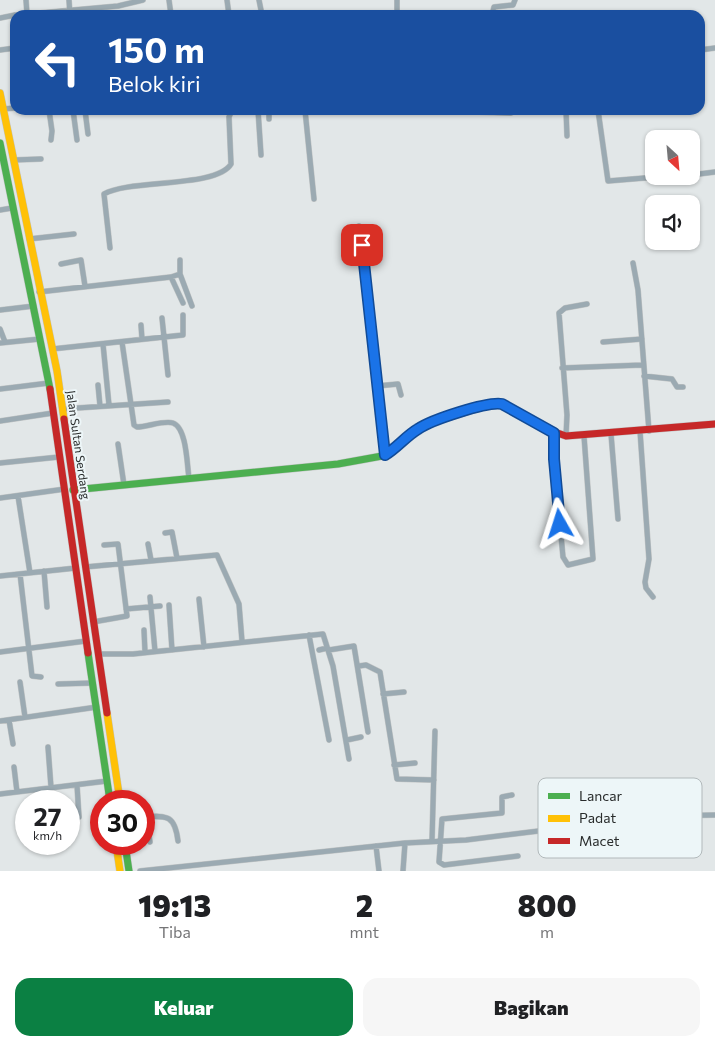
<!DOCTYPE html>
<html lang="id">
<head>
<meta charset="utf-8">
<style>
  body { margin:0; font-family:Commissioner,sans-serif; background:#f6f6f6; color:#202124; height:100vh; display:flex; flex-direction:column; font-size:19px; white-space:nowrap }
  * { box-sizing:border-box; margin:0 }
  p { font-size:16px; color:#757577 }
  .icon { flex:none; width:28px; height:28px; fill:none; stroke:currentColor; stroke-width:2; stroke-linecap:round; stroke-linejoin:round }
  .map { position:relative; height:871px; overflow:hidden }
  .side { display:flex; flex-direction:column; background:#fff; flex:1 }
  .side>* { flex:none }
  .guide { position:absolute; left:10px; top:10px; width:695px; height:105px; border-radius:15px; box-shadow:0 1px 4px #0004; background:#1a4fa0; color:#fff; overflow:hidden }
  .needle { width:32px; rotate:154deg }
  .tools { position:absolute; left:645px; top:130px; display:grid; gap:10px }
  .tools a { display:grid; place-items:center; width:55px; height:55px; border-radius:10px; background:#fff; box-shadow:0 1px 4px #0004; font-size:25px }
  .speed { position:absolute; left:15px; top:790px; display:flex; gap:10px; font-size:25px; font-weight:700; text-align:center }
  .speed>* { display:grid; place-content:center; width:65px; height:65px; border-radius:50%; background:#fff; box-shadow:0 1px 4px #0004; line-height:1 }
  .speed small { font-size:12px; font-weight:400 }
  .speed .limit { border:8px solid #d22; background:#fff; color:#111 }
  .pin { position:absolute; display:grid; place-items:center; width:42px; height:42px; color:#fff; margin:-21px; border-radius:10px; box-shadow:0 2px 8px #0006 }
  .me { position:absolute; width:55px; margin:-28px; rotate:354deg; stroke-linejoin:round; filter:drop-shadow(0 0 4px #0008) }
  .turn { display:flex; align-items:center; gap:18px; height:105px; padding:0 15px; font-size:22px }
  .turn .icon { width:65px; height:65px; stroke-width:2.5 }
  .turn b { display:block; font-size:35px; line-height:42px }
  .eta { display:flex; justify-content:space-evenly; align-items:center; height:85px; text-align:center }
  .eta b { font-size:30px; font-weight:800; line-height:35px }
  .button { display:flex; gap:10px; margin-top:auto; padding:10px 15px }
  .button a { flex:1; height:58px; border-radius:15px; background:#0b8043; color:#fff; font-size:20px; font-weight:800; line-height:58px; text-align:center }
  .button a+a { background:#f6f6f6; color:#202124 }
  .map>svg:first-child { display:block }
  .lines { fill:none; stroke-linecap:round; stroke-linejoin:round }
  .street-casing { stroke:#c2c5c5; stroke-width:6 }
  .fast-casing { stroke:#c2c5c5; stroke-width:8 }
  .slow-casing { stroke:#c2c5c5; stroke-width:8 }
  .jam-casing { stroke:#c2c5c5; stroke-width:8 }
  .street { stroke:#9baab2; stroke-width:5 }
  .fast { stroke:#4caf50; stroke-width:7 }
  .slow { stroke:#ffc107; stroke-width:7 }
  .jam { stroke:#c62828; stroke-width:7 }
  .route-casing { stroke:#114b97; stroke-width:12 }
  .route { stroke:#1a73e8; stroke-width:9 }
  .labels { text-anchor:middle; stroke-width:4; stroke-linejoin:round; paint-order:stroke }
  .street-label { font-size:12px; fill:#292c2c; stroke:#edf6f8 }
  .key { fill:#edf6f8; stroke:#b2b9bb; stroke-width:1 }
  .key-label { font-size:14px; fill:#292c2c }
</style>
</head>
<body>
<div class="map">
<svg width="715" height="871" viewBox="0 0 715 871">
  <rect width="100%" height="100%" fill="#e2e7e8"/>
  <g class="lines">
    <g class="street-casing">
      <path id="street" d="M26 0 27 14
        M69 0 70 15
        M169 0 171 15
        M227 0 229 15
        M259 0 262 15
        M18 15 118 6 143 0
        M397 15V0
        M492 15 494 7 513 5 515 0
        M0 18 15 15
        M0 50 15 48
        M700 50 715 48
        M3 109 15 108
        M49 110 52 131 51 140
        M73 110 77 140
        M85 110 88 134
        M258 110 261 155
        M269 110V119
        M305 110 314 199
        M474 110 478 112 511 113
        M566 110 567 136
        M598 110 608 181 669 176
        M13 160 41 159
        M691 175 715 172
        M0 210 12 208
        M359 226 385 455
        M29 239 74 234
        M110 248 104 194C129 179 217 188 231 164L229 117 232 110
        M633 263 638 290 649 431
        M61 264 81 260 85 286
        M180 274 192 306
        M171 277 183 303
        M39 292 171 277 180 274V260
        M0 310 34 306
        M162 318 168 375
        M141 325 142 339
        M0 329 5 342
        M122 342 134 425 137 427C147 427 164 420 173 423 187 428 187 466 189 478
        M603 342 642 339
        M0 343 40 339
        M103 344 109 405
        M52 349 183 335V315
        M562 368 642 365
        M644 376 672 379 677 387H683
        M98 385 100 406
        M377 386 398 384 401 395
        M0 389 49 383
        M62 409 168 402
        M0 421 53 413
        M640 431 649 559 645 582 646 588 653 597
        M554 433V459L563 557 568 565 593 559 584 436
        M611 434 618 519
        M566 436 567 415 559 313 565 308 587 304
        M118 444 124 485
        M0 463 59 457
        M18 496 30 573
        M0 498 65 489
        M165 533 172 532 177 558
        M148 544 151 560
        M85 567 217 555 239 604 242 641
        M44 571 47 607
        M20 574 32 676 41 677
        M0 576 76 568
        M150 597 155 651
        M199 599 204 647
        M169 605 172 650
        M126 609 160 606
        M93 622 127 616 118 544 104 545
        M144 630 145 652
        M309 635 329 740
        M319 650 327 648
        M329 650 354 646 368 732
        M0 652 86 641
        M98 654H133L323 634 333 666 349 759
        M359 666 366 665 380 672 397 779 434 780
        M20 682 25 717
        M58 684 93 683
        M383 694 404 692
        M9 720 13 744
        M0 721 97 707
        M347 740 361 737
        M48 747 51 787
        M394 765 415 763
        M14 767 17 792
        M77 785 79 817
        M0 794 107 781
        M512 795 502 797V813L442 819 439 862 444 865 518 856
        M144 817C168 815 175 816 178 841
        M146 817 150 842
        M432 841 435 731
        M376 846 379 871
        M140 871 405 843 466 840 661 816 715 815
        M403 871 405 843"/>
    </g>
    <g class="fast-casing">
      <path id="fast" d="M0 143 50 389
        M73 490 338 464 382 456 426 424 440 420
        M88 653 110 801
        M125 844 129 871"/>
    </g>
    <g class="slow-casing">
      <path id="slow" d="M0 93 57 371 64 419
        M107 713 120 801
        M116 844 120 871"/>
    </g>
    <g class="jam-casing">
      <path id="jam" d="M50 389 88 653
        M64 419 107 713
        M440 420 496 403 509 407 546 429 566 436 715 424"/>
    </g>
    <use href="#street" class="street"/>
    <use href="#fast" class="fast"/>
    <use href="#slow" class="slow"/>
    <use href="#jam" class="jam"/>
  </g>
  <g class="lines">
    <g class="route-casing">
      <path id="route" d="M362 245 385 455C397 448 406 436 418 429 431 420 488 401 502 404L554 433V459L560 524"/>
    </g>
    <use href="#route" class="route"/>
  </g>
  <g class="labels">
    <g class="street-label">
      <text transform="translate(78 445) rotate(82)" y="4">Jalan Sultan Serdang</text>
    </g>
  </g>
  <rect x="538" y="778" width="164" height="80" rx="8" class="key"/>
  <rect x="548" y="793" width="22" height="6" fill="#4caf50"/>
  <rect x="548" y="815" width="22" height="7" fill="#ffc107"/>
  <rect x="548" y="838" width="22" height="6" fill="#c62828"/>
  <g class="key-label">
    <text x="579" y="801">Lancar</text>
    <text x="579" y="823">Padat</text>
    <text x="579" y="846">Macet</text>
  </g>
</svg>
<div class="tools">
<a><svg class="needle" viewBox="-14 -14 28 28"><path d="M0-13l5 13h-10z" fill="#e53935"/><path d="M0 13l5-13h-10z" fill="#757577"/></svg></a>
<a><svg class="icon" aria-label="sound" viewBox="0 0 24 24"><path d="M4 9h4l5-4v14l-5-4H4zM17 9q2 3 0 6"/></svg></a>
</div>
<div class="speed"><div>27<small>km/h</small></div><div class="limit">30</div></div>
<div class="pin" style="left:362px;top:245px;background:#d93025"><svg class="icon" aria-label="arrive" viewBox="0 0 24 24"><path d="M6 21V4h12l-3 4 3 4H6"/></svg></div>
<svg class="me" style="left:560px;top:524px" viewBox="-20 -20 40 40"><path d="M0-17L14 15 0 8-14 15z" fill="#1a73e8" stroke="#fff" stroke-width="4"/></svg>
<div class="guide">
<div class="turn"><svg class="icon" aria-label="left" viewBox="0 0 24 24"><path d="M17 20v-9H6M10 6l-5 5 5 5"/></svg><div><b>150 m</b>Belok kiri</div></div>
</div>
</div>
<section class="side">
<div class="eta">
<div><b>19:13</b><p>Tiba</p></div>
<div><b>2</b><p>mnt</p></div>
<div><b>800</b><p>m</p></div>
</div>
<div class="button"><a>Keluar</a><a>Bagikan</a></div>
</section>
</body>
</html>
